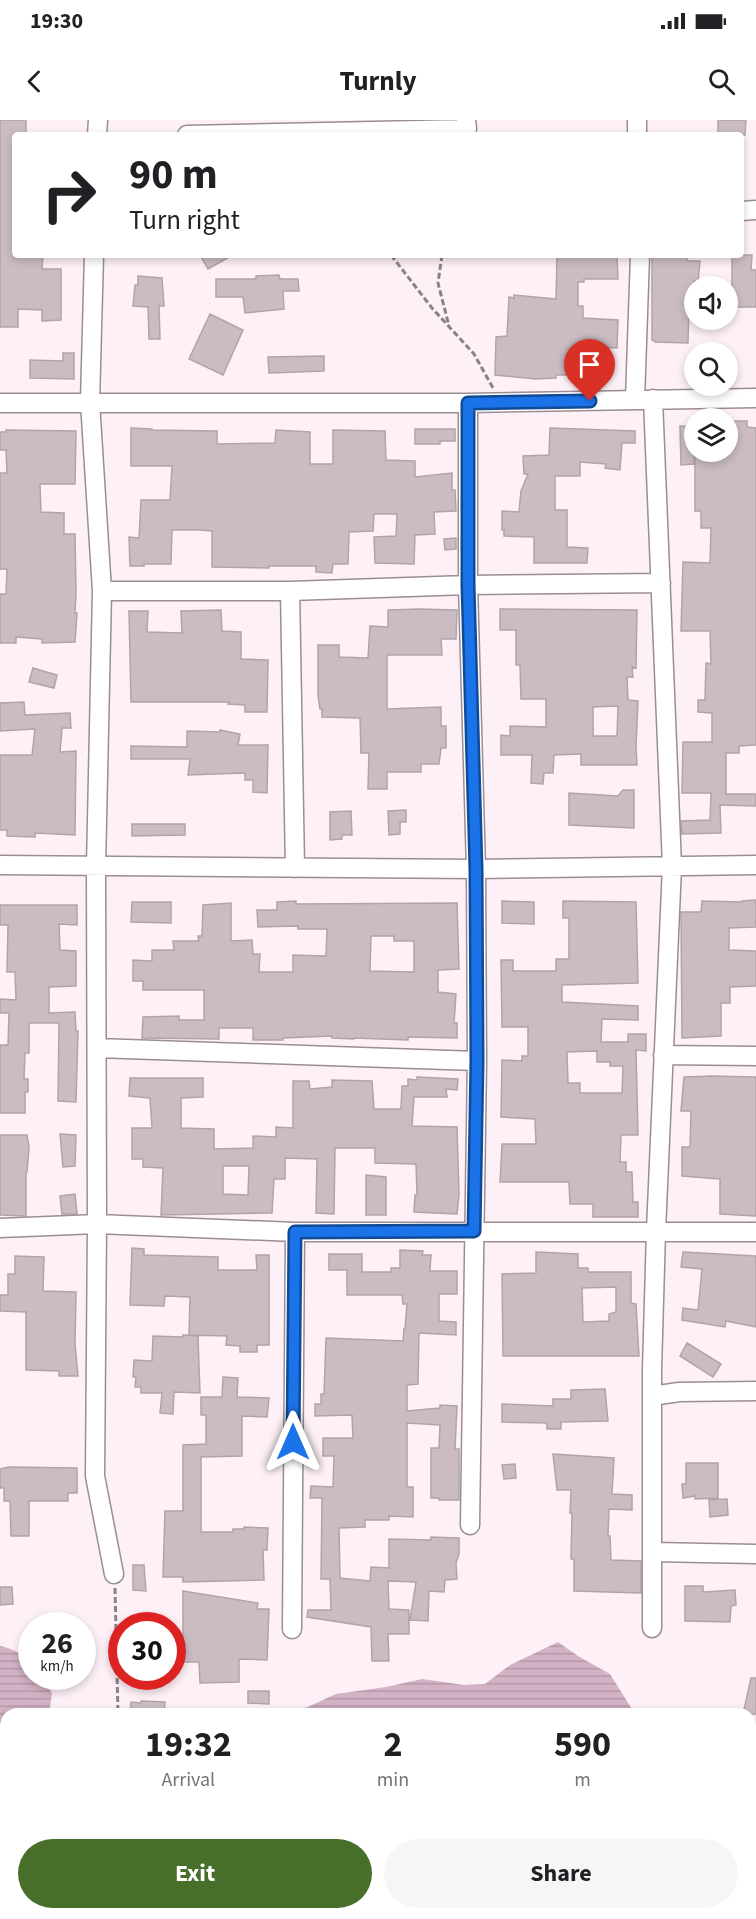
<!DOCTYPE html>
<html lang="en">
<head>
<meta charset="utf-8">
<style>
  body { margin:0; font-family:"Source Sans 3",sans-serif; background:#f6f6f6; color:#202124; height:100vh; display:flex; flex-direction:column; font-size:22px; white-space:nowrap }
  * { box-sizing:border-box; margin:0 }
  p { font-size:20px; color:#757577 }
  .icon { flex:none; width:33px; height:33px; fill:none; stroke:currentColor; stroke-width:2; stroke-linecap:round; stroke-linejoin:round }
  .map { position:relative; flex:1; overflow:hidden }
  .sheet { position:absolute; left:0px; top:1588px; width:756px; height:212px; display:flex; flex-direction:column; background:#fff; border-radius:18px 18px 0 0; box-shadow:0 3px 9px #0003 }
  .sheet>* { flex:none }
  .top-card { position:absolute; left:12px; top:12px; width:732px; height:126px; border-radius:6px; box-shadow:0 3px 9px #0003; background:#fff; color:#202124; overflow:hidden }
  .controls { position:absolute; left:684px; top:156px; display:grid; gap:12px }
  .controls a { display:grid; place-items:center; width:54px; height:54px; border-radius:50%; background:#fff; box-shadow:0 3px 9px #0003; font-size:30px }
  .speed { position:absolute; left:18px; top:1492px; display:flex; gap:12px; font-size:30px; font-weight:700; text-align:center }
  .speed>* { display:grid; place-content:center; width:78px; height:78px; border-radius:50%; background:#fff; box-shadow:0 3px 9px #0003; line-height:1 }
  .speed small { font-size:15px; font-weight:400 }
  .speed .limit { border:9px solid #d22; background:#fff; color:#111 }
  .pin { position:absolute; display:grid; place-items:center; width:51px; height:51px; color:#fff; margin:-62px -26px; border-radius:50% 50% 50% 0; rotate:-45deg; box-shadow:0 0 6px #0007 }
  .pin .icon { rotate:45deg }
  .me { position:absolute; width:66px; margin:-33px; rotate:0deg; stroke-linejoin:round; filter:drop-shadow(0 0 4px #0008) }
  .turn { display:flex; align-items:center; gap:21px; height:126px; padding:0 18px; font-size:27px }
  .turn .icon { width:78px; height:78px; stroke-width:2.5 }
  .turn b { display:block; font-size:42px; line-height:51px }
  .eta { display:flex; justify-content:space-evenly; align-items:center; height:102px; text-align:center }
  .eta b { font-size:36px; font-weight:700; line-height:42px }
  .action { display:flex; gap:12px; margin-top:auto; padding:12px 18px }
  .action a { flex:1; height:69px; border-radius:36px; background:#476f2a; color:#fff; font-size:24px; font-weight:700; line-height:69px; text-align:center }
  .action a+a { background:#f6f6f6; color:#202124 }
  .status { display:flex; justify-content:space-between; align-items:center; height:42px; padding:0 30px; background:#fff; direction:ltr }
  .status svg { height:16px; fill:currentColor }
  header { display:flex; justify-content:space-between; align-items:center; height:78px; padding:0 18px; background:#fff; font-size:27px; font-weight:700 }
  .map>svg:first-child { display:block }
  .water { fill:url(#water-rules) }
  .building { fill:#cbbcc4; stroke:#b2a3ab; stroke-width:1.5; fill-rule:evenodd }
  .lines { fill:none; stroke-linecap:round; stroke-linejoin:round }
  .minor-casing { stroke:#9b8d94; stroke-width:21 }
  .path { stroke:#8b8287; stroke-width:3; stroke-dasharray:6 3; stroke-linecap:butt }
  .minor { stroke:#fff; stroke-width:18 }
  .route-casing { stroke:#114b97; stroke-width:15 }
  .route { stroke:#1a73e8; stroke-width:10 }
</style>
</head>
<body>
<div class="status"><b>19:30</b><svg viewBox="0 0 49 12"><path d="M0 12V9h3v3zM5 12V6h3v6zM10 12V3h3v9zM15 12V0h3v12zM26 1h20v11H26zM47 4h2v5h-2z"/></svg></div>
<header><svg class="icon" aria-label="back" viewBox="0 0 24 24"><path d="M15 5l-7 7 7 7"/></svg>Turnly<svg class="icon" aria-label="search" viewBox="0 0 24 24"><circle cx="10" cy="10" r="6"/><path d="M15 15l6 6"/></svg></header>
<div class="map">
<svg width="756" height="1799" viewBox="0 0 756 1799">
  <defs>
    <pattern id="water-rules" width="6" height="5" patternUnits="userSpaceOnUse" patternTransform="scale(1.5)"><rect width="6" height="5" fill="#d4b2c5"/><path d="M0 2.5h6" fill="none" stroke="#b598a8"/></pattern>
  </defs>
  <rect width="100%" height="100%" fill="#fdf0f7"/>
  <path class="water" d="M558 1522 578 1536 610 1554 635 1594H279H292L336 1574 386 1567 422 1559 464 1565 485 1564 510 1545Z
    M0 1526C8 1527 26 1535 30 1542 32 1546 32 1552 32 1557H41L52 1573 49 1594H6V1657L4 1661 6 1669V1794H15L14 1799H0Z
    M74 1794H661L664 1799H73Z"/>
  <path class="building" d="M0 0H26V15H15V135H43L42 149H61V200L42 201V190L18 189V207H0Z
    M718 0H746L745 15H718Z
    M200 135H233L208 149Z
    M617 135 618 159H584V162H578V186H583V198L618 200 617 228 593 227 591 255H556V258L536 259 495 255 496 217 507 216 509 177 514 178V175L556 179 557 136Z
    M652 135H687V141H700L698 161H694V187H689L688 223 655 222V221L652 220Z
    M732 135H752L751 150H756V187H728V170L732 169Z
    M279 155 280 159H298L299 171H283L284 189 245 193 243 177H216V159H256V156Z
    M138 156 162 158 164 186H159L160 219H149L148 187 133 186 135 165H138Z
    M210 194 243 210 223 255 189 239Z
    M63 233H74V259L30 258V240L63 241Z
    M324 236V251L269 253 268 237Z
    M728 301H747V307L756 308V625L739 626V633H726V674H756V686L720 685 721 713 682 714 681 701 710 700 711 673H682L683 622H712V593L698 592V580H705L706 543 711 544 710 511H681L683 442 710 443 711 408H701V391H695V334H724V333H729Z
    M680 306 694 307V344L681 345Z
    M131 308 152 309V310L217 311V324L275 323 276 310 310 312V344H333V310L385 311 386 340 415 341V357L452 353V370H455L456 391 434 392 435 414 415 415 414 444 375 443 374 417 396 416 397 394H374L373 411 349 412 348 444H333L332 453 316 452V446H269V448L212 447V411L199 410H172L171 444H144V446H130L129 417 139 418 141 380H170L172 346H131Z
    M550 308 635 311V323H622L620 350 605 348 606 344 580 342V356H555V390H567V427L588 428 587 443H534V417L504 416V410H502V391L519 392 521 371 528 354H524L523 336 549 335Z
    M415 309H455V321H440V324H415Z
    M6 310 76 311 75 364H40L41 392 64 393V414H75L76 473 75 493H77L75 522 42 523V519L16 517V523H0V474H6L7 449H0V353H7L6 330H0V312H6Z
    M456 418V429L445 430 444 419Z
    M419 489 457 490 456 519H441L442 535H387V589L441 587V606H446V628H441L439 644H421V652H387V669H368L369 633H361L360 598 322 597V589H320L318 575V525H339V537L368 538 370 506 388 507V490Z
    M500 489 637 490 636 548 632 547 633 557H627L628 580 638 581 636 626 637 645H581V634L554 635 553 653H544L543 664 531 663 532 635H501V615L510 616V606L546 607V579H521L520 545H516V510H500ZM618 586 617 616H593V587Z
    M221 490 222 511 241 512V539L268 540 267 592H245V585L228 584 229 582H131L129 491H148L147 512 182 513 181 491Z
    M33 548 57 555 54 568 29 562Z
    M24 582 25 595 70 593 71 608H62L60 632 76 631 75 715 35 713V717L7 716V710H0V635H32L35 609 0 611V583Z
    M220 610 240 614 238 625H268L267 673 253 672V660H245V653L188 655 190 639H131V626L187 627V611L220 612Z
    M623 670H634V708L569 705V673L618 676Z
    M406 690V702H400V714L389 715 388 691Z
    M351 691 352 715H342V719L330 720V692Z
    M132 704H185V715L132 716Z
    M756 780V807L729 808V830L756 831V866L730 867V883H721V916L682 918 681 792H701L702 781 742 782V781Z
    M296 781V784L457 783 459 849 438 850V872L456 874 454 903H457V918L408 917V920L354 918V919L332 918V916L283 918V920H253V908H219V919L142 918 143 897 179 896V900H204V870H143V861H133V840L152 841V830H174L173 821H199L198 816H202L203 785 231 783V821L252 820 253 834H260L259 852H293V835L326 836 327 809H298V806L258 807 257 790H277V782ZM371 816H394V821H414V852L370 851Z
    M502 781 534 782V804L502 803Z
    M563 781 636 782 638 863 562 865V882L638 886V900L602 899 601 922H628V914H646V931L636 930 638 1015H621L620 1042H626V1052H632L633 1082H638V1097H593V1084H570L569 1062H500L502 1024H536L535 999 501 997 502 940 522 941V936H528V907H502L501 840H513V851H556V839H569V798H563ZM597 931V942H610V946H623L622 973H580V963H568L567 932Z
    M132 782H171V803L131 802Z
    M0 785H77V805L59 804 60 830 76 831V866L49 867V893L75 892 76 911H78L76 982 58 981 59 903H29V933H25L24 959H28V972H25V993H0V925H8L9 893H0V879L16 880 15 852H7L8 805H0Z
    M712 956 756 957V1096L720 1094V1059L682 1056V1027H690L691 991H681L684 957Z
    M417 957 458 959 457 970 446 969 447 977H414L412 1006 457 1007 459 1074 457 1094 414 1092 415 1075H417L416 1044 375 1043V1028H335L334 1094 316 1093 317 1039 285 1038V1059H274L272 1093 161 1095 163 1048 143 1047V1039H132V1008H152L150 978 129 976 130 958H203V977L181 978V1008L214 1009V1029L253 1028V1016L276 1017V1007L293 1008V961H309L310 969 332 967V960L372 961 374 989H401L402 966H408V959L417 960ZM223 1046H249L248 1075 223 1074Z
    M60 1014 76 1015 75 1046 63 1047Z
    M0 1015H27L29 1027 27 1052H26V1096L0 1095Z
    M366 1055 386 1057V1095H366Z
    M75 1074 77 1094H62L60 1076Z
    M132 1128 144 1129V1135L218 1137V1150H257L256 1135H269V1225H257V1232H240V1226L226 1225 227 1216 189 1215 190 1177 165 1176 164 1186 130 1185Z
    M400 1130 423 1131 422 1135H431L430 1151H457V1174H439V1201L456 1202V1215L419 1213 418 1264 407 1265V1291L440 1288V1285L457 1286 455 1329H459V1380H439V1378H431V1328H439L440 1305 407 1303V1367H413V1397L389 1396V1400H365V1407L339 1408 340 1458 370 1461 371 1447 389 1448V1419L431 1420V1417L459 1418V1434L456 1443 457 1459 445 1460 444 1472 429 1471 428 1501 410 1500 416 1462 388 1461 389 1489 409 1490V1514H388L389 1541H372L371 1507 307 1497 308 1490H331L330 1459H321L322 1378H310L311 1366 333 1367 334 1336H323V1318H353L352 1295 315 1296V1284H321V1274H324L326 1218 403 1221 404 1209H405L407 1184H403L402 1175H347V1150H329V1134H362V1152H391V1148H400Z
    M536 1132 578 1134V1148H588V1152H631V1183L636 1184 639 1236H503L502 1154 536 1153ZM616 1167V1192L609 1194V1201L583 1202 582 1168Z
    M683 1132 756 1136V1207L726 1201 725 1207 682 1200 683 1188 698 1190 702 1149 681 1147Z
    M15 1136 44 1137 43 1171 76 1172 75 1224 78 1256H59V1251L26 1250V1192L0 1191V1175H8V1154H15Z
    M183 1215 198 1216 200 1273 174 1272 173 1294 160 1293 162 1273H141V1267H135L136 1257H133L134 1240 152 1241 153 1216 183 1217Z
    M687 1223 721 1244 713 1257 680 1236Z
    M223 1257 238 1258 237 1277 269 1278 267 1297 242 1296V1336L201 1337V1412H232L233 1409H244V1407L268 1408 267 1430H263L264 1460 183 1462V1457H163L165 1391H183V1325L206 1324V1295H201V1277H222Z
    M605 1269 608 1301 561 1302V1309H547V1303L502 1302V1284L553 1286V1279H571V1270Z
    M553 1334 614 1338 612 1374 632 1375V1390L609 1389 608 1416H610L611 1440 641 1441V1473L574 1471V1439H571L572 1393H570L571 1370H557Z
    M686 1343H718V1378L695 1379V1376L683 1378 682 1364H686Z
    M515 1344 516 1358 504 1359 502 1345Z
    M9 1347 77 1348V1373H68V1381H29V1416H11L10 1381H4V1368H0V1349Z
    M727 1379 728 1395 710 1397 709 1380Z
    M133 1445H144L146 1471 133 1470Z
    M685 1466H703V1472L735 1470 736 1485 731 1486 730 1502 685 1501Z
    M0 1467H12L13 1484 0 1485Z
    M183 1471 258 1483 257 1489H269L267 1540 239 1539V1562L200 1563 199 1542H183Z
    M751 1558H756V1594H743Z
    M248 1571H269V1584L248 1583Z
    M141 1581 165 1582 164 1594H130L131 1582 141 1583Z"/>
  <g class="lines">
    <g class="minor-casing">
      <path id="minor" d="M637 0V15
        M97 15 98 0
        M187 15 467 9 466 0
        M741 91 756 90
        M94 135 90 282 102 471 96 747 97 1104 95 1356 114 1454
        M635 280 640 135
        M0 283H468L756 278
        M468 283V465L476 749 477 941 470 1405
        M102 471H290L468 465 661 463
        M290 471 295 748
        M0 745 476 749 756 745
        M97 928 477 941
        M663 935 756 936
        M0 1108 97 1104 295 1112H756
        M652 1276 679 1272 756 1271
        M653 1432 756 1434
        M652 1508V1250L656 1111 672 746 653 279
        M292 1509 295 1112
        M750 1703 756 1701"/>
    </g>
    <path class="path" d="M391 135 432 188 474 234 493 268
      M442 135 438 163 449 206
      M115 1468 118 1594
      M52 1799 54 1794"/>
    <use href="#minor" class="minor"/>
  </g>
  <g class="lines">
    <g class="route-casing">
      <path id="route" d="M293 1322 295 1112 474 1111 477 941 476 749 468 465V283L590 281"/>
    </g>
    <use href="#route" class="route"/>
  </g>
</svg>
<div class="controls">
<a><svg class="icon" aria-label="sound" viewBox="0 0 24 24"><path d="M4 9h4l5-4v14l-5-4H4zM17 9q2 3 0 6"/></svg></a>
<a><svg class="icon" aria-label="search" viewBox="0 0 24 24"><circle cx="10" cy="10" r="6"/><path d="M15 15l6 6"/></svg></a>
<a><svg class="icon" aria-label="layers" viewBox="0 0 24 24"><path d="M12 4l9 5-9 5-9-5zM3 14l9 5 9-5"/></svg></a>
</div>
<div class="speed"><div>26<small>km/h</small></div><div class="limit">30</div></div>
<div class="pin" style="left:590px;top:281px;background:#d93025"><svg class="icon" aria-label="arrive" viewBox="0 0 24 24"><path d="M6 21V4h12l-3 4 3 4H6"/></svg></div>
<svg class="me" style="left:293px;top:1322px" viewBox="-20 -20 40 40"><path d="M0-17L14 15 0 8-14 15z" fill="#1a73e8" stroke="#fff" stroke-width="4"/></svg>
<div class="top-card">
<div class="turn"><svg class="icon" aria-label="right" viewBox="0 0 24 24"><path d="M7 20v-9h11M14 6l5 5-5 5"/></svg><div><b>90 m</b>Turn right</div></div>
</div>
<section class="sheet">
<div class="eta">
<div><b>19:32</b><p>Arrival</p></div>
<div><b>2</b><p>min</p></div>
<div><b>590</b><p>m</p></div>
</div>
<div class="action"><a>Exit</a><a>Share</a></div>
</section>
</div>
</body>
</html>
